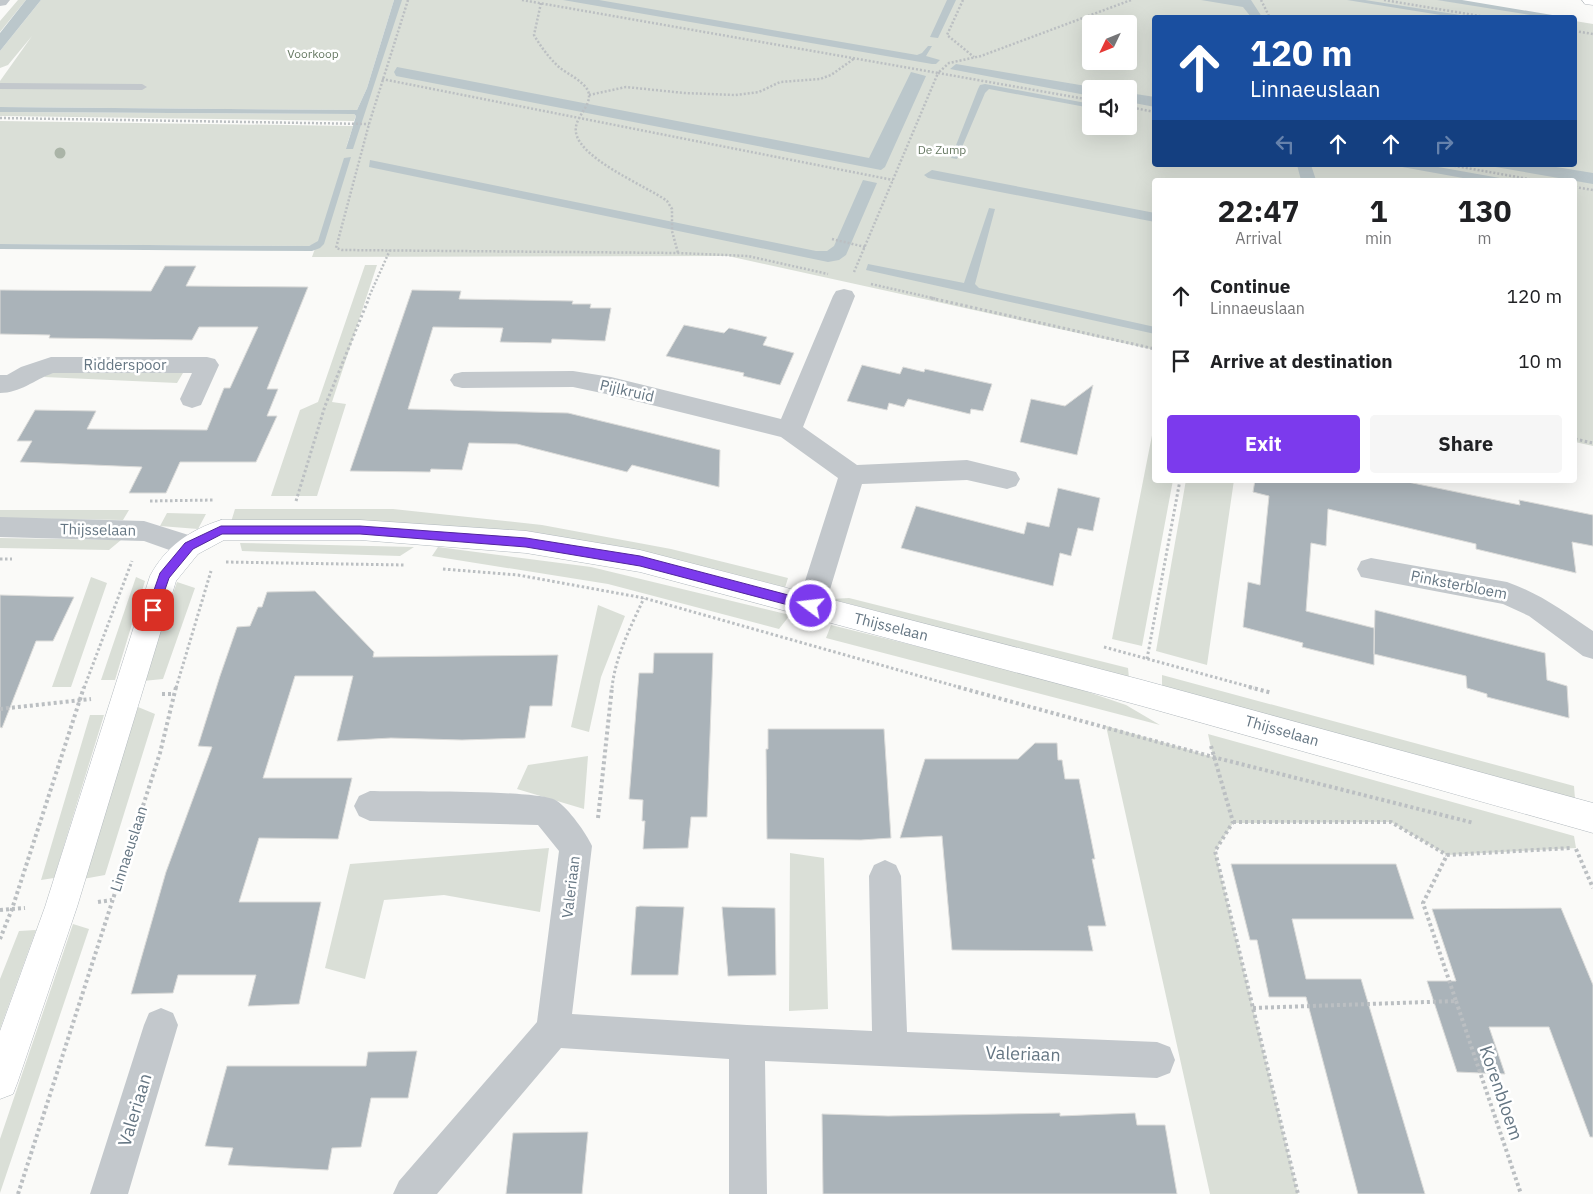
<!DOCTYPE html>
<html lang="en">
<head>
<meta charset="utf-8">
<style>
  body { margin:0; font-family:"IBM Plex Sans",sans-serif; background:#f6f6f6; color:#202124; height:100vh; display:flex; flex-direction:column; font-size:19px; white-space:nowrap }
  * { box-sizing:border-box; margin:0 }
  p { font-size:16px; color:#757577 }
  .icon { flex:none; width:28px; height:28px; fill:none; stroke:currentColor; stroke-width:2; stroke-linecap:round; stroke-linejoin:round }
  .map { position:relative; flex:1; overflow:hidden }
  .side { position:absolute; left:1152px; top:178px; width:425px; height:305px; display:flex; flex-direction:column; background:#fff; border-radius:5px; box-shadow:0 5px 20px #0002 }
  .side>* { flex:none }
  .hud { position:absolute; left:1152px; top:15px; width:425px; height:152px; border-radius:5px; box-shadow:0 5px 20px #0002; background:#1a4fa0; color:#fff; overflow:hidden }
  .needle { width:32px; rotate:227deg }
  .tools { position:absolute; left:1082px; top:15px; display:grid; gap:10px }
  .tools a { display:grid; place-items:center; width:55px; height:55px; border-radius:5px; background:#fff; box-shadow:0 5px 20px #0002; font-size:25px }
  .pin { position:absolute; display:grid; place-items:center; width:42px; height:42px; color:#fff; margin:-21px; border-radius:10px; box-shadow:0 2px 8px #0006 }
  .me { position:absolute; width:55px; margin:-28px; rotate:285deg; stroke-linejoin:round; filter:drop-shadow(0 0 4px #0008) }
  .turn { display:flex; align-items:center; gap:18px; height:105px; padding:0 15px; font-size:22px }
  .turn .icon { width:65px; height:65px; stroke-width:2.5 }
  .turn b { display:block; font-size:35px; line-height:42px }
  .lanes { display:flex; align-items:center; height:48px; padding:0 15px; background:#0003; justify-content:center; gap:25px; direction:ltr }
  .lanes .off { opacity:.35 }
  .eta { display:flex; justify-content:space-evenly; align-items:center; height:85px; text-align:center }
  .eta b { font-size:30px; font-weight:700; line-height:35px }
  .primary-button { display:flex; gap:10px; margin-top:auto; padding:10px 15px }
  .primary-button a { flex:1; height:58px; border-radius:5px; background:#7c3aed; color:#fff; font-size:20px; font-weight:700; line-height:58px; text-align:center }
  .primary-button a+a { background:#f6f6f6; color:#202124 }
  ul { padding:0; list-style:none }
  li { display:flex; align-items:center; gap:15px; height:65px; padding:0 15px }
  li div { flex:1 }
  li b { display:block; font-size:19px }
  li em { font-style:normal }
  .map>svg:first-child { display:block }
  .green { fill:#dadfd7; fill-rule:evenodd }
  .water { fill:#bbc7cb }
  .building { fill:#aab3b9; stroke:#dcdcda }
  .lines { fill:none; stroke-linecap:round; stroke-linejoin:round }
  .secondary-casing { stroke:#b3babf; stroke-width:1 }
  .highway-casing { stroke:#b4b9bd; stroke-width:1 }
  .path-far2 { stroke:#bbbfc2; stroke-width:2.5; stroke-dasharray:2 2; stroke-linecap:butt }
  .path-far1 { stroke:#bbbfc2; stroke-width:3; stroke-dasharray:2.5 2.5; stroke-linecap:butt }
  .path { stroke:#bbbfc2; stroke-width:4; stroke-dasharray:3 3; stroke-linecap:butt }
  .lane { fill:#c3c8cc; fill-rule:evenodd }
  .street { fill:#c3c8cc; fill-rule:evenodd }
  .secondary { fill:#fff; fill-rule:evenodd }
  .highway { fill:#fff; fill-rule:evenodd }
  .tree { fill:#aab4a7 }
  .route { fill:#7c3aed; stroke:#51269a }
  .labels { text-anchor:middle; stroke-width:5; stroke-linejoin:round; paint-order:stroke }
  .far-park-label { font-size:12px; fill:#687a64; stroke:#fff }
  .street-label { font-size:15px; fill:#657683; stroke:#fff }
  .near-street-label { font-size:18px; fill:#657683; stroke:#fff }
</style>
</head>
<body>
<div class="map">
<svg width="1593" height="1194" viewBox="0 0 1593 1194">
  <rect width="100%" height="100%" fill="#fafaf8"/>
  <path class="green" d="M18 0H26L0 32V21Z
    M41 0H394L367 88 357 110 0 107V81L32 36 8 65 0 68V51Z
    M401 0H1441L1551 17 1155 18V165H1575V21L1593 24V446L1575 442V180H1155V350L728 256 312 257 317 243 309 246 0 244V121L353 126 346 148ZM1091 24H1129V61H1091ZM1091 89H1129V126H1091Z
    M0 112 354 114 356 116 354 121 0 116Z
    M365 265H377L332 402 346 404 317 496H271L300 410 318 402Z
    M48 372 183 373 177 383 44 377Z
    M1155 420V480H1173L1142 646 1112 639Z
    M1186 480H1234L1207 665 1156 651Z
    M235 509H393L542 525 671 549 788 578 784 591 643 554 231 522Z
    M0 510H129L123 520 0 518Z
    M167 513 206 514 198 529 160 526Z
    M0 538 121 540 109 550 0 548Z
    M240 543 414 547 400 556 242 551Z
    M438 547 591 567 790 615 779 629 608 584 432 556Z
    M91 577 107 583 71 687H52Z
    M136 577 145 581 115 680H101Z
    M177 582 195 588 163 679 143 681Z
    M849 598 1128 668 1129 678 831 599Z
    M598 605 625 616 601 677 589 732 571 727Z
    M831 625 1053 680 1126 705 1160 725 826 638Z
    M1162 675 1574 786 1575 799 1162 686Z
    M138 707 155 714 105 875 83 879Z
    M90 715H104L54 878 41 880Z
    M1106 726 1213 757 1208 734 1574 836 1576 848 1447 855 1391 822 1233 823 1215 851 1298 1194H1210Z
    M588 756 584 809 517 789 528 765Z
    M549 848 540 912 444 895 384 900 365 979 325 968 350 864Z
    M790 853 824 858 828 1009 789 1011Z
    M73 924 89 929 0 1193V1139Z
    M36 930 0 1029V979L19 931Z"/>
  <path class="water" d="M26 0H41L0 51V33Z
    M394 0H402L353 149H346L356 116 354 114 0 112V107L357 110 367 88Z
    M563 0H599L917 55 922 53 928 46H932L926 56 940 60 936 64H932Z
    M947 0H956L938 38 930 37Z
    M1201 0H1251L1262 17H1251L1243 7Z
    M1347 0H1365L1473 17H1453Z
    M1437 0H1462L1564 17H1543Z
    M956 64 1104 89H1091V96L950 69Z
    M397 67 869 158 911 72 926 76 885 167 881 170 396 76 394 72Z
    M985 84 1091 104V108L989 89 985 93 957 159 951 158 978 89 980 85Z
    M1129 93 1155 97V107L1129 102Z
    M351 157 324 244 320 248 312 251 0 249V244L309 246 318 241 344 158Z
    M370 160 816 251H827L834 246 863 180 877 183 846 255 839 260 828 262 369 167Z
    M1297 165H1311L1316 180H1301Z
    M1391 165H1427L1511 180H1474Z
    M1484 165H1544L1593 173V184Z
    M932 170 1155 213V222L928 178 924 175Z
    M989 208 995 209 975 284 979 288 1155 327V334L866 270 868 264 964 283Z"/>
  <path class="building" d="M165 266H196L186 286 308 287 267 389H278L267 416H277L256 462H180L166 493H129L142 467 20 462 32 441H17L35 410 96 411 87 429 207 430 224 388H230L258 327H199L192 340 49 338 50 335 0 334V290L151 291Z
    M412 290 461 291 459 299 573 301 572 304H591L590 308H611L605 341 552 339 551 343 500 342 503 328 433 327 408 409 568 413 647 432 720 450 719 487 632 465 627 472 517 444 469 443 462 470 431 469 430 472 350 471Z
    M684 325 724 333 729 328 767 337 763 345 794 353 780 385 743 376 744 373 666 356Z
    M862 365 900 374 903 367 924 372 925 369 992 384 983 411 971 409 970 414 908 399 904 407 889 403 887 410 847 401Z
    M1093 385 1077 455 1020 442 1031 399 1065 406Z
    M1255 480H1398L1520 505 1519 500 1593 515V546L1572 542 1576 573 1476 549V544L1328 509 1326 546 1311 543 1306 611 1374 628V665L1302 647 1303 643 1243 627 1248 582 1260 585 1269 496 1253 492Z
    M1058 488 1100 498 1093 531 1078 528 1071 556 1060 553 1053 586 901 548 916 506 1024 534 1027 522 1049 527Z
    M315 591 374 652 373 657 558 655 552 706H530L525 738 462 740 391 738 337 741 353 676H295L263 778H352L338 839 259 838 239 902H321L299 1004 248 1006 256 975H178L173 993 131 994 166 872 212 747 198 746 220 676 237 627 250 626 258 607H262L267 592Z
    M0 595 74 597 53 641H36L2 728 0 727Z
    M1375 610 1545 653 1547 680 1567 686 1569 718 1487 697V694L1467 688 1466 676 1374 654Z
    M654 653H713L707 817H691L688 848 643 849 645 821H642L643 800 629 799 639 673H653Z
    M768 729H884L891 838 861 840 767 839 766 749H768Z
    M1035 743H1057L1058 760H1062L1065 779H1079L1095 859H1092L1106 926H1088L1093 951 952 950 942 836 900 838 925 759H1018Z
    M1231 864H1396L1414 919H1292L1306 979H1361L1425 1194H1358L1306 997H1269L1257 940H1250Z
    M640 906 684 907 678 975H631L636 907Z
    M722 907 775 908 776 975 728 976Z
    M1561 908 1593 985V1137H1590L1549 1027H1489L1505 1074 1457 1072 1427 981H1456L1432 909Z
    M417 1051 408 1098H371L361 1147 332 1148 328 1170 228 1165 233 1148 205 1146 227 1066H366L368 1052Z
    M1060 1113V1116L1135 1113 1137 1125H1165L1177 1194H823L822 1114 888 1116Z
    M588 1132 582 1194H506L513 1133Z"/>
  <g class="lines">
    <g class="secondary-casing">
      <path id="secondary" d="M221 520H360L526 531 640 550 1142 680 1593 803V833L1142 706 640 572 526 553 360 540H224L198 554 176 581 77 907 18 1081 13 1094 0 1099V1031L45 907 150 576C166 546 190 530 221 520Z"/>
    </g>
    <g class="highway-casing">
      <path id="highway" d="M1582 0H1593V5L1585 4Z"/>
    </g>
    <path class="path-far2" d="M408 0 369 124 336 248 342 250 678 253 748 256 828 274
      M522 0 938 73 949 63 981 56 1131 0
      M963 0 947 35 974 57
      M1261 0 1270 18
      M1384 0 1492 18
      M541 3 534 35C541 47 549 58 560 68 568 74 581 80 587 89 595 102 577 115 576 127 571 156 647 186 667 201L672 209V231L678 253
      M1575 31 1593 34
      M382 79 893 180
      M589 95 626 87 684 93 735 95 759 92 780 82 820 79 831 75 855 58
      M1129 107 1155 112
      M0 118 369 124
      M1450 165 1534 180
      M1575 187 1593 190
      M832 239 865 247
      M854 272 938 73 1091 100
      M871 284 937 299
      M368 299 390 250"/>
    <path class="path-far1" d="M931 298 1155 349
      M1575 439 1593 443
      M150 501 214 500
      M296 501 325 406 369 298
      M0 559H12
      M226 562 404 565
      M443 569 518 575 644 598 962 688
      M1104 647 1254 688
      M1147 659 1180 480
      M84 688 132 561
      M176 688 211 571
      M612 688C615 657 631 626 644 598"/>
    <path class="path" d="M958 687 1213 757 1474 823
      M1249 687 1272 693
      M162 694H174
      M0 709 91 699
      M1211 746 1233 822 1215 851 1298 1194
      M598 818 612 687
      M1233 822H1391L1447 855
      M1576 849 1593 888
      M98 902 112 900
      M0 910 25 908
      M0 939 12 909 84 687
      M1456 1001 1521 1194
      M1253 1008 1456 1001 1423 903 1447 855 1571 848
      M18 1194 160 753 176 687"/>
    <path class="lane" d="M0 83 142 84 147 87 142 90 0 89Z"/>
    <path class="street" d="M0 0H10L6 5 0 6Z
      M844 289 852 291 855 296 803 427 857 465 967 460 1016 472 1020 479 1016 486 1007 489 967 480 862 484 825 606 821 614 811 618 801 614 797 606 838 478 781 437 611 395 573 387 462 388 454 386 450 380 454 374 462 372 573 371 611 377 781 419 833 296 836 291Z
      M51 357H207L215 359 219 365 201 405 192 408 183 405 180 399 192 373H53C34 380 20 393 0 393V375H7L21 367Z
      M0 517 144 521 198 538 202 546 198 554 189 557 144 541 0 537Z
      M1371 558 1507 582C1539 593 1565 612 1593 631V659L1583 656 1529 616 1503 604 1361 577 1357 569 1361 561Z
      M370 791C399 792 541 789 557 801 568 808 587 834 592 846L572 1014 747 1025 872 1031 869 876 874 865 885 860 896 865 901 876 907 1032 1157 1042 1170 1047 1175 1060 1170 1073 1157 1078 765 1061 767 1194H729V1059L561 1048 437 1194H393L399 1181 537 1022 559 851 538 825 370 821 359 816 354 806 359 796Z
      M161 1008 173 1013 178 1025 128 1194H90L144 1025 149 1013Z"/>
    <use href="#secondary" class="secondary"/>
    <use href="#highway" class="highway"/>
  </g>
  <circle class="tree" cx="60" cy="153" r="5.5"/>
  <path class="route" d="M221 526H360L526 538 640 556 811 601 815 603 816 606 815 609 811 611 640 566 526 547 360 534H222L193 549 169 578 157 613H149L147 610 160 573 185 543Z"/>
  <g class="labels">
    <g class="far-park-label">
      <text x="313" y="58">Voorkoop</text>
      <text x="942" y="154">De Zump</text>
    </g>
    <g class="street-label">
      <text x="125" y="370">Ridderspoor</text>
      <text transform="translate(627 391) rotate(13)" y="5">Pijlkruid</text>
      <text transform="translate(98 530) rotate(1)" y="5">Thijsselaan</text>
      <text transform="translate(1459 585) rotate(11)" y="5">Pinksterbloem</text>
      <text transform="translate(891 627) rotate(14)" y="5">Thijsselaan</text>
      <text transform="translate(1282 731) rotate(16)" y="5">Thijsselaan</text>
      <text transform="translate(129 849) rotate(-72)" y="5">Linnaeuslaan</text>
      <text transform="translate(571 887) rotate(-83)" y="5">Valeriaan</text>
    </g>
    <g class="near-street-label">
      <text transform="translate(1023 1054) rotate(2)" y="6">Valeriaan</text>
      <text transform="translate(1501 1093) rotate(71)" y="6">Korenbloem</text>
      <text transform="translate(135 1110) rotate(-73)" y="6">Valeriaan</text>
    </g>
  </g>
</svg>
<div class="tools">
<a><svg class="needle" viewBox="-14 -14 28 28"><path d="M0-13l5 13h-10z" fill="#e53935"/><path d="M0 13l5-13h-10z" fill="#757577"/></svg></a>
<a><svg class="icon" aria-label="sound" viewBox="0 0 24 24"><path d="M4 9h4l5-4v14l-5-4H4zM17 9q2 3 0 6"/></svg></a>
</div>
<div class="pin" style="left:153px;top:610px;background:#d93025"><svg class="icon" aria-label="arrive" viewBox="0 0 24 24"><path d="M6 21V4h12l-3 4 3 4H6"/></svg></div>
<svg class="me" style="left:811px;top:606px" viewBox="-20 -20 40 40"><circle r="17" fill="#7c3aed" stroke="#fff" stroke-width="3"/><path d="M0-11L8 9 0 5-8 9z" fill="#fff"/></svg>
<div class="hud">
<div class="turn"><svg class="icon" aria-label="ahead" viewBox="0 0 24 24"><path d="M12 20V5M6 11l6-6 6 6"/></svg><div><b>120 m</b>Linnaeuslaan</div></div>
<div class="lanes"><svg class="icon off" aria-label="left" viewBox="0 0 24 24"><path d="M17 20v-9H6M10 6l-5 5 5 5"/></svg><svg class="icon" aria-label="ahead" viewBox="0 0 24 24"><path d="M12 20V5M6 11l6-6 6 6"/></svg><svg class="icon" aria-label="ahead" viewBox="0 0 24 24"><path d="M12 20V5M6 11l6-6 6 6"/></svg><svg class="icon off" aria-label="right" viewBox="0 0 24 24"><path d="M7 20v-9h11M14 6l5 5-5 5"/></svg></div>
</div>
<section class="side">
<div class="eta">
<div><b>22:47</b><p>Arrival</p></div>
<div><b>1</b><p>min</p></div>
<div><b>130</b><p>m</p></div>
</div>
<ul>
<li><svg class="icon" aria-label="ahead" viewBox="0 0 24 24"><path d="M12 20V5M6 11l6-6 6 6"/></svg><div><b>Continue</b><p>Linnaeuslaan</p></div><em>120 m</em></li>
<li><svg class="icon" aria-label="arrive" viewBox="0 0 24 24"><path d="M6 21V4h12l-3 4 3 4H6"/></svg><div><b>Arrive at destination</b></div><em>10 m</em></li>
</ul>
<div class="primary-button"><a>Exit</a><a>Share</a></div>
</section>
</div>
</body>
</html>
